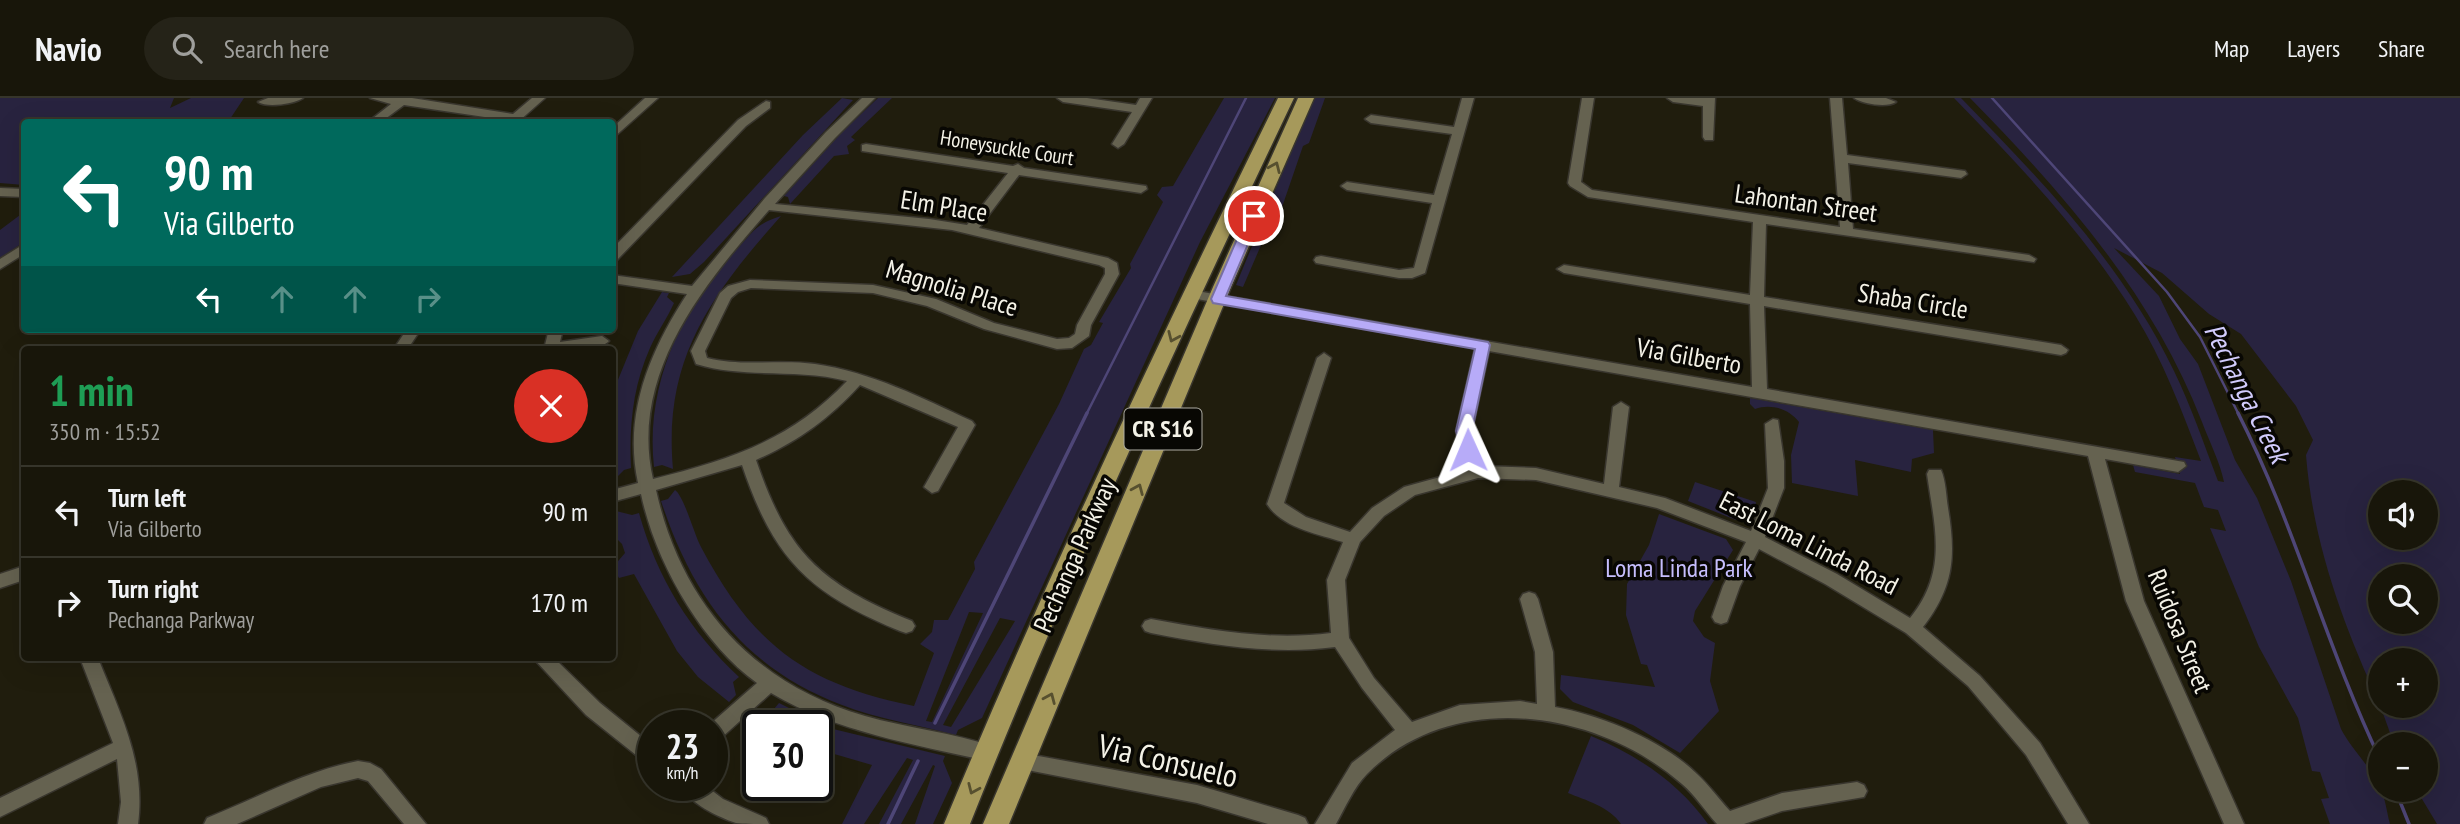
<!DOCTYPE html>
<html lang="en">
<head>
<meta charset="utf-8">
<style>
  body { margin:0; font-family:"PT Sans Narrow",sans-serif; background:#252318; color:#f1f3f6; height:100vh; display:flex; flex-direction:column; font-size:26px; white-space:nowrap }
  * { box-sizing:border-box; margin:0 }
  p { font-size:23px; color:#9f9f9c }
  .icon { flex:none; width:38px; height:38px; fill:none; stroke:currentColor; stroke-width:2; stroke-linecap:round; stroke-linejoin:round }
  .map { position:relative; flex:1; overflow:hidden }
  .panel { position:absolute; left:21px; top:248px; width:595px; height:315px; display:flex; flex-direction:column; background:#18160a; border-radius:7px; box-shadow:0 7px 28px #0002,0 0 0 2px #36352b }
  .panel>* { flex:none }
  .banner { position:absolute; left:21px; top:21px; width:595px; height:214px; border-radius:7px; box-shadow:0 7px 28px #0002,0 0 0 2px #36352b; background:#00695c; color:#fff; overflow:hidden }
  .fabs { position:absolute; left:2368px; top:382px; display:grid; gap:14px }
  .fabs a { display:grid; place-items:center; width:70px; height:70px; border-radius:50%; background:#18160a; box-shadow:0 7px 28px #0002,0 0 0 2px #36352b; font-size:35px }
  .speed { position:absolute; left:637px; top:612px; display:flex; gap:14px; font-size:35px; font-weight:700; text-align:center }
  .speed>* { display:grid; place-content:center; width:91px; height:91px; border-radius:50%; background:#18160a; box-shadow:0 7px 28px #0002,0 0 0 2px #36352b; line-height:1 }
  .speed small { font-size:18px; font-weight:400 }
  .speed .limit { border:4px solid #111; border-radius:10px; background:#fff; color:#111 }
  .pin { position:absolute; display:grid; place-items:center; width:60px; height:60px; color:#fff; margin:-30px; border:4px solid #fff; border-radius:50%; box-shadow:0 2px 7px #0007 }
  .me { position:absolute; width:77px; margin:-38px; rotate:359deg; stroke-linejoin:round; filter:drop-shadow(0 0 5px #0008) }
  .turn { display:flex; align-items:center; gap:24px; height:147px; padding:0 28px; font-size:32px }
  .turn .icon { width:91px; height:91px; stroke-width:2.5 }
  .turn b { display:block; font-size:49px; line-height:60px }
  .lanes { display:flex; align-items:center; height:66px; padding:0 28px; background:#0003; justify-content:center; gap:35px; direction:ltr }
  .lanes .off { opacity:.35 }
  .round { display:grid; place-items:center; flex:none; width:74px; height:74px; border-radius:37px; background:#252318 }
  .overview { display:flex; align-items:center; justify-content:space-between; height:119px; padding:0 28px }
  h1 { font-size:42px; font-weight:700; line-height:52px; color:#1e9e55 }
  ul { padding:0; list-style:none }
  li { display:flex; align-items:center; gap:21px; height:91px; padding:0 28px; border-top:2px solid #36352b }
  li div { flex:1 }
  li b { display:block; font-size:26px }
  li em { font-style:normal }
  header { display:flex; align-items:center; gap:42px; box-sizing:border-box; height:98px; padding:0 35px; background:#18160a; border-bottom:2px solid #36352b }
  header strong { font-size:33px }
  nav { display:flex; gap:38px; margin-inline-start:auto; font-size:24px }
  .search { width:490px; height:63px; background:#252318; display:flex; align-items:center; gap:18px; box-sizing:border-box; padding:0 24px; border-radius:38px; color:#9f9f9c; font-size:26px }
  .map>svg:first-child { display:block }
  .green { fill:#28233f; fill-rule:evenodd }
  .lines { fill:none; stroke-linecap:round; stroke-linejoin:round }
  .stream-far1 { stroke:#4e4677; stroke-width:2.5 }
  .stream { stroke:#4e4677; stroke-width:3.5 }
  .minor-casing { stroke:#39362e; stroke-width:3 }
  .major-casing { stroke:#39362e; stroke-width:3 }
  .minor { fill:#656250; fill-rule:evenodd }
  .major { fill:#a6995b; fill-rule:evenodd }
  .oneway { stroke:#57502f }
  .route { fill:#b7abf8; stroke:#776fa1; stroke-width:2 }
  .labels { text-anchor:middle; stroke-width:7; stroke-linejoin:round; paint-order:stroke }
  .far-street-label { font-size:21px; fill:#f4f2e7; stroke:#080703 }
  .shield { fill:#080703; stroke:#adaca3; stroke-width:2 }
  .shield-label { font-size:24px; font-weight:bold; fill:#f4f2e7 }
  .street-label { font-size:26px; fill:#f4f2e7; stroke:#080703 }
  .park-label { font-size:26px; fill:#c6befd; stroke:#080703 }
  .water-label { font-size:28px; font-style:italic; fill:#d1cbfc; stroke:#080703 }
  .near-street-label { font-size:32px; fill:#f4f2e7; stroke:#080703 }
</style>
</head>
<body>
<header>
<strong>Navio</strong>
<div class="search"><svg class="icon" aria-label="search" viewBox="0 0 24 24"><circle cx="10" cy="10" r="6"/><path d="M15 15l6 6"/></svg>Search here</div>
<nav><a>Map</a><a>Layers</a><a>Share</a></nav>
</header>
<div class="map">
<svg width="2460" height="726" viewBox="0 0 2460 726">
  <rect width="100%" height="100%" fill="#201d0d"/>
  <path class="green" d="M0 0H174L170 10 191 0H244L228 24H24V87L0 85Z
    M842 0 853 2 704 164 690 176 672 179 803 37Z
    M878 0H892L851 39 855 42 847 48 849 56 834 58 790 106 788 99 784 98 843 33Z
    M1224 0H1275L1200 144 982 620 958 632 956 637C918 627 878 621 842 607 744 570 693 500 661 403L668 401 675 392C684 398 694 436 701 449 753 547 805 586 914 608L934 555 920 546 932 534 934 522H948L975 471 974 464 1059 306 1084 251 1091 247 1103 225 1099 224 1131 170 1130 166 1163 104 1157 97 1162 89 1173 88ZM969 514 983 515 932 624 926 623ZM1000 520 1015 523 951 629 943 627Z
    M1313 0H1325L1309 45 1303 48 1280 115 1274 117 1243 189 1236 187Z
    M1954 0H1961C2042 83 2123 167 2174 273 2191 308 2204 346 2218 383L2224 384C2220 364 2209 343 2202 324 2153 197 2064 96 1970 0H2460V726H2437L2416 691H2426V646H2394L2380 607H2426V562H2380V607C2343 526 2313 446 2306 357L2313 342 2296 308 2241 236 2209 216 2162 175 2114 150 2159 198 2180 241 2198 266 2235 362 2257 400 2291 483 2341 631C2351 650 2366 664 2377 683 2385 696 2386 711 2390 726H2330L2321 701 2329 700 2320 674 2312 673 2298 620 2259 549 2210 430 2226 433 2218 412 2204 409 2195 385 2135 374 2133 367 2180 376 2175 359 2201 363C2182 313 2163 262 2135 217 2085 136 2020 68 1954 0ZM2380 394H2426V439H2380ZM2380 478H2426V523H2380Z
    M24 114V144L0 160V132Z
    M781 118C711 197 663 261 673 371L662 367 654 369C645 288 681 209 736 152 754 133 756 126 781 118Z
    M662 194 669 195 667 199 674 205C667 221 657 234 650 250 633 288 629 328 631 370L624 372 613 383V294L638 233Z
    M1750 300 1933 332 1934 355 1912 361 1911 374 1855 362 1858 398 1792 385 1791 357 1799 324C1789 311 1771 305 1755 311L1750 306Z
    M1695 384 1756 404 1753 419 1736 422 1688 403Z
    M616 413 632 417 639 415C657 480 690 533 739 579L733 584 736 597 729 604 698 579 677 553 634 476 619 480 613 469 625 455 622 446 613 437V414Z
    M1659 416 1726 441 1733 452 1695 513 1693 523 1704 539 1715 545 1710 583 1719 613 1680 655 1633 627 1573 604 1560 591 1561 577 1655 589 1647 567 1641 566 1626 517 1627 486 1649 447Z
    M779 605 829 630 945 658 943 663 952 685 933 726H915L935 668 933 667 901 726H879L913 662 907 660 864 726H842L872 667 817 651V628H765L749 620 757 614 774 611Z
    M1591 638C1637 657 1679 685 1708 726H1621C1610 709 1585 702 1568 695Z"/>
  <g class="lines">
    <path class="stream-far1" d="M1992 0 2167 194 2200 239 2239 317
      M1086 317 1246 0"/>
    <path class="stream" d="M2238 315C2295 427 2326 548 2380 661
      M935 625 1087 315
      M2395 691 2409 726
      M888 726 918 663"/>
    <g class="minor-casing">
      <path id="minor" d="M268 0H303C294 6 267 10 258 4Z
        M370 0H412L513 16 532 0H545L518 24 404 7 381 24H368L391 6Z
        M645 0H658L612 41V30Z
        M862 0H875L835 40 775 106 929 121 967 127 1008 75 862 53V47L866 46 1013 68 1018 66 1024 70 1146 88 1147 91 1141 95 1019 77 979 130 1108 160 1117 165 1119 176 1091 227 1089 238 1072 250 1057 251 984 231 927 208 873 195 751 190 738 194 731 200 705 253 707 260C742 269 780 261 815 266 871 274 922 300 972 323L975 327 938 393 932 395 924 389 958 329 860 287C829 321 797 344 756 362 788 456 821 486 912 523L915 528 912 533 906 535 900 533C809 495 774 462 742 367L656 392C681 505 753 586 865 618 907 630 952 634 994 649L996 655 994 661 987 663C913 646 837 634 771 595L719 642 712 644V628H708L757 585C701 545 655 463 641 396L612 404V392L638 385C623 316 650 253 687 196L612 185V177L692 188 765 100 826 34ZM769 112 952 132 1099 167 1105 170V176L1077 227 1075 236 1069 240 1057 241 994 225 936 201 873 187 750 182 728 188 720 195 691 253 696 266C745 281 797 270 847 283 791 342 730 362 653 381 629 276 704 186 769 112Z
        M1057 0H1087L1136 7 1140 0H1152L1124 46 1118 50 1112 46 1132 14 1063 4Z
        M1462 0H1474L1425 175 1412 180H1399L1316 165 1314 162 1316 159 1321 158 1399 172 1414 170 1432 105 1347 92 1341 88 1347 84 1434 97 1452 36 1371 25 1365 21 1371 17 1454 29Z
        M1582 0H1594L1581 84 1592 92 1840 129 1830 0H1842L1847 57 1965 73 1967 76 1961 80 1848 65 1853 131 2029 157 2036 161 2034 164 1766 126 1764 199 2061 247 2068 252 2066 255 2061 257 1764 208 1767 291 2184 364 2186 368 2178 374 2105 361 2144 503 2244 726H2224L2126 503 2088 358 1489 253 1472 333 1476 352 1483 368 1536 370 1604 386 1613 309 1621 304 1629 309 1619 389 1665 400 1751 433 1768 390 1765 326 1773 321 1778 322 1784 363V390L1765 439 1837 476 1910 520C1948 473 1935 431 1927 376L1929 372H1941C1946 383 1946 398 1948 410 1956 458 1954 489 1923 529L1980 578 2040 645 2089 726H2068L2026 657 1968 588 1906 535 1825 486 1759 451 1740 488 1727 524 1721 526 1715 524 1712 519 1723 488 1746 444 1657 410 1536 382 1478 380 1415 397 1384 418 1360 444 1345 482 1349 540 1374 580 1412 624 1460 607 1520 603 1537 606 1535 554 1520 501 1523 496 1529 494 1535 496 1538 501 1553 554 1555 609C1601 617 1664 643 1697 676 1709 687 1719 701 1730 713L1782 695 1857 684 1864 687 1867 693 1864 699 1782 713 1744 726H1717C1705 713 1695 697 1682 686 1596 611 1452 590 1367 676 1354 689 1345 710 1336 726H1315L1352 665 1395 632 1362 590 1335 549C1272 557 1213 547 1151 535L1145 533 1142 528 1145 523 1151 521C1211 532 1270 543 1331 535L1327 482 1343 444C1318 436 1282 430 1267 406L1317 260 1324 255 1331 260 1284 405 1306 419 1350 434 1372 410 1404 389 1469 371 1460 352 1456 333 1475 250 1191 200 1184 196 1191 192 1752 289 1750 206 1564 175 1557 171 1564 167 1750 197 1753 124 1588 99 1570 88 1568 85Z
        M1667 0H1715L1713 42H1705L1703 39V8L1673 4Z
        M1854 0H1886L1896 4C1887 10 1863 6 1854 0Z
        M766 3 770 4V10L746 28 617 162 612 163V151L738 22Z
        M0 90 24 91V99L0 98Z
        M24 146V156L0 171V161Z
        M407 231H421L407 252H393Z
        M549 231H563L560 244 602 238 609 243C597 255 551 252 533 252L535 249 545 247Z
        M24 468V482L0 490V476Z
        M80 560H98C120 615 146 665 138 726H118L121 704 117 661 0 719V700L113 645Z
        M533 560H554L600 605 653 648V667L646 665 586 617Z
        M1022 655 1197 687 1298 717 1305 720 1308 726H1268L1197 705 1022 671 1015 669 1012 663 1015 657Z
        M358 663 370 665 381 671 426 726H404L368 683 358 680 321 689 237 726H204L207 720C257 700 305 673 358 663Z
        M681 688H706L723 701 766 720 769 726C759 726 745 726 736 725 718 719 689 705 681 688Z"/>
    </g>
    <g class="major-casing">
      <path id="major" d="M1278 0H1294C1180 239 1068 480 970 726H944C1046 480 1161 239 1278 0Z
        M1298 0H1314L1231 189 1009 726H983L1213 189Z"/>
    </g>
    <use href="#minor" class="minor"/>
    <use href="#major" class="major"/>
  </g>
  <defs><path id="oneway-chevron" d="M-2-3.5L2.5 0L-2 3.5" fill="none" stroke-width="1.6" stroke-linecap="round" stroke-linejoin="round" transform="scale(1.75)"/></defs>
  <g class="oneway">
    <use href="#oneway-chevron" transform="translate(1275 69) rotate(-66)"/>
    <use href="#oneway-chevron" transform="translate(1173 239) rotate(114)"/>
    <use href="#oneway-chevron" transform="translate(1138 391) rotate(-67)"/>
    <use href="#oneway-chevron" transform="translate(1050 600) rotate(-67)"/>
    <use href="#oneway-chevron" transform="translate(973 691) rotate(114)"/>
  </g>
  <path class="route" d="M1254 114 1260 118 1226 198 1488 244 1490 247 1472 333 1476 352 1473 356H1462L1456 333 1475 251 1213 205 1211 201 1247 118Z"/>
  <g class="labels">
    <g class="far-street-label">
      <text transform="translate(1007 50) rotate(9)" y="7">Honeysuckle Court</text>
    </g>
    <rect class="shield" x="1124.5" y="310.5" width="77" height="41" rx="5"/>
    <g class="shield-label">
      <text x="1163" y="339">CR S16</text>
    </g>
    <g class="street-label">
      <text transform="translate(1806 105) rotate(8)" y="9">Lahontan Street</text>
      <text transform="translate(944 108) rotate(9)" y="9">Elm Place</text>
      <text transform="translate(952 190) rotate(17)" y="9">Magnolia Place</text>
      <text transform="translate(1913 203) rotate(9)" y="9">Shaba Circle</text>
      <text transform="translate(1689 258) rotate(10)" y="9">Via Gilberto</text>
      <text transform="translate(1809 445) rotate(27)" y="9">East Loma Linda Road</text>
      <text transform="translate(1075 457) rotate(-66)" y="9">Pechanga Parkway</text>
      <text transform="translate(2180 533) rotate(68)" y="9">Ruidosa Street</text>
    </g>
    <g class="park-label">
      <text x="1679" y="479">Loma Linda Park</text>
    </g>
    <g class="water-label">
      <text transform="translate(2247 295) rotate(63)" y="10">Pechanga Creek</text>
    </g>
    <g class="near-street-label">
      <text transform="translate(1168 663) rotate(13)" y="11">Via Consuelo</text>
    </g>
  </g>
</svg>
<div class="fabs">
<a><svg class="icon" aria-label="sound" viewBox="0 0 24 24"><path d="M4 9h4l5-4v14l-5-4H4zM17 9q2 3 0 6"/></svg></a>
<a><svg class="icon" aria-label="search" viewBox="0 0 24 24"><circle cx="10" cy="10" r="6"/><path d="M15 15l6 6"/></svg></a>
<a>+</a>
<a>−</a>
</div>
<div class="speed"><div>23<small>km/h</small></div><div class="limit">30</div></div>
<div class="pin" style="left:1254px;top:118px;background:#d93025"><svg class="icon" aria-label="arrive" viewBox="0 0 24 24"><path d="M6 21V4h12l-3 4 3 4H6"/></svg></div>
<svg class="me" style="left:1468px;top:352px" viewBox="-20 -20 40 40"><path d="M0-17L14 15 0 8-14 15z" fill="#b7abf8" stroke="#fff" stroke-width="4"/></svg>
<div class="banner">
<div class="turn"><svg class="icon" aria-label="left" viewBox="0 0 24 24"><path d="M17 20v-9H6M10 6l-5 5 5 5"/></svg><div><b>90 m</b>Via Gilberto</div></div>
<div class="lanes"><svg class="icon" aria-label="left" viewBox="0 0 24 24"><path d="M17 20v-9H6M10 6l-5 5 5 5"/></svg><svg class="icon off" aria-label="ahead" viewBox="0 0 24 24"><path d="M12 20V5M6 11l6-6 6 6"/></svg><svg class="icon off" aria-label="ahead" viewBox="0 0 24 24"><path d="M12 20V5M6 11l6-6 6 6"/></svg><svg class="icon off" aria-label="right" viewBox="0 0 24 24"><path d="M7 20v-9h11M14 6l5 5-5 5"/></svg></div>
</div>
<section class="panel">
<div class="overview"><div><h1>1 min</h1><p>350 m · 15:52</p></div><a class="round" style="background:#d93025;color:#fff"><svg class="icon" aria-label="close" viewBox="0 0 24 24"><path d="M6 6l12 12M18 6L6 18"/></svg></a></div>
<ul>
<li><svg class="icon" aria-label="left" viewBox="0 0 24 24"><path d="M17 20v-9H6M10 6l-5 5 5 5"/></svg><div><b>Turn left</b><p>Via Gilberto</p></div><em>90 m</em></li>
<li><svg class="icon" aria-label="right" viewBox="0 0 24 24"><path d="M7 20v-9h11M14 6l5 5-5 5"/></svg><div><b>Turn right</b><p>Pechanga Parkway</p></div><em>170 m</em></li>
</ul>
</section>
</div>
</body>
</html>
